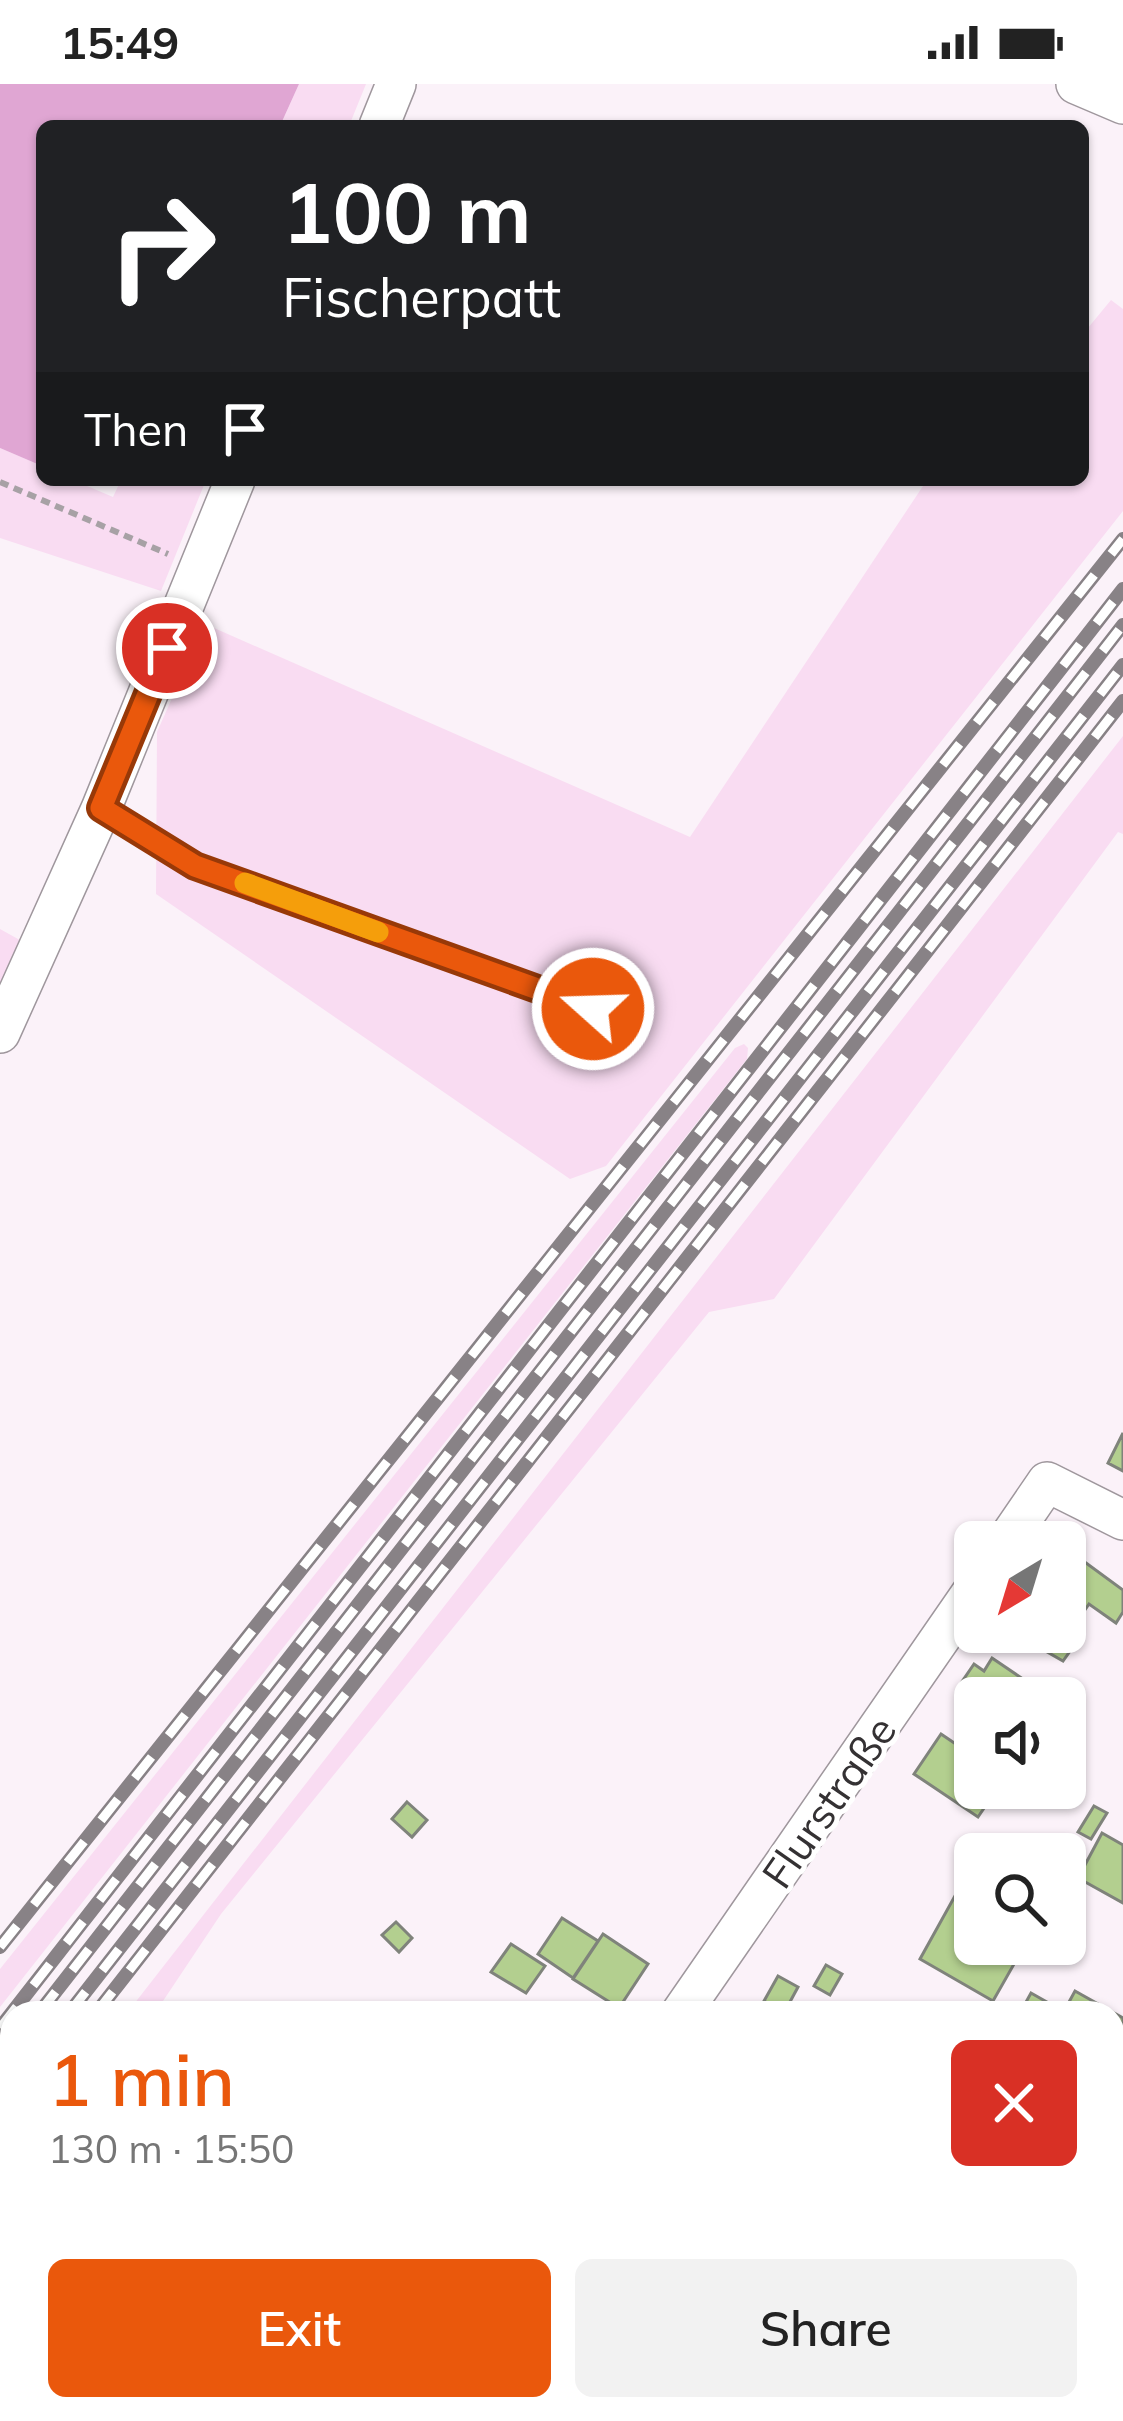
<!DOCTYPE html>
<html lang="en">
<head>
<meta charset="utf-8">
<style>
  body { margin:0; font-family:Mulish,sans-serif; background:#f2f2f2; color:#222; height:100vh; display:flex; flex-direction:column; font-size:45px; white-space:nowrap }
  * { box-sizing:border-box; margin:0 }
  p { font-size:39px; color:#767676 }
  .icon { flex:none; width:66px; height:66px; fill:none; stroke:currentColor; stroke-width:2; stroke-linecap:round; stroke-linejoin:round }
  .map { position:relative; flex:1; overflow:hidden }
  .drawer { position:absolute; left:0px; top:1917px; width:1125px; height:420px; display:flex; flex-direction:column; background:#fff; border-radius:36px 36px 0 0; box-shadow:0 3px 9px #0004 }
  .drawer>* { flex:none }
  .hud { position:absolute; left:36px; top:36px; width:1053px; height:366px; border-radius:18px; box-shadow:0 3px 9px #0004; background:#202124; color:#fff; overflow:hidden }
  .needle { width:78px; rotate:218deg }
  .tools { position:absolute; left:954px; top:1437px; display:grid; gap:24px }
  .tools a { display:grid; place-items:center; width:132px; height:132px; border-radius:18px; background:#fff; box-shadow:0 3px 9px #0004; font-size:60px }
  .pin { position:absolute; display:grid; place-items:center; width:102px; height:102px; color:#fff; margin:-51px; border:6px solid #fff; border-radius:50%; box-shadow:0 3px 12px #0007 }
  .me { position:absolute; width:132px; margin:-66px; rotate:290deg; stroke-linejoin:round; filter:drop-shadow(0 0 9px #0008) }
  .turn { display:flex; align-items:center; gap:42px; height:252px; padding:0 48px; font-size:54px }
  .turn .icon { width:156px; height:156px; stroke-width:2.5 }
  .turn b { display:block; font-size:84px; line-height:102px }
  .then { display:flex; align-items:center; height:114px; padding:0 48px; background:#0003; gap:24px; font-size:45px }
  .round { display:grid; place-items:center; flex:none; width:126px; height:126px; border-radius:18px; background:#f2f2f2 }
  .head { display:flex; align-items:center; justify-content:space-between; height:204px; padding:0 48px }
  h1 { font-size:72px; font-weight:600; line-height:90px; color:#ea580c }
  .action { display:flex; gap:24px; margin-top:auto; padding:24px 48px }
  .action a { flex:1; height:138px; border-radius:18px; background:#ea580c; color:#fff; font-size:48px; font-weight:600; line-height:138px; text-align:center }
  .action a+a { background:#f2f2f2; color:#222 }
  .status { display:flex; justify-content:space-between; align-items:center; height:84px; padding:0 60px; background:#fff; direction:ltr }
  .status svg { height:33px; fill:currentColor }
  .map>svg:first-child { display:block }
  .green { fill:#f9dcf2 }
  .water { fill:#e0a6d3 }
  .building { fill:#b3cf8f; stroke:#7f837b; stroke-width:3 }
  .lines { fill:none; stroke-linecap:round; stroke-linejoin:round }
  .service-casing { stroke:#9f979d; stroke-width:21 }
  .minor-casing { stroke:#9f979d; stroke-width:42 }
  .path { stroke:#a7a1a5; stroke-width:6; stroke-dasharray:9 6; stroke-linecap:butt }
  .service { stroke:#fff; stroke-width:18 }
  .minor { stroke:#fff; stroke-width:39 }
  .rail-casing { stroke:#888286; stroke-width:14 }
  .rail { stroke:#fff; stroke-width:9; stroke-dasharray:27; stroke-linecap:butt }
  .route-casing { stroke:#983908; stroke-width:30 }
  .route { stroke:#ea580c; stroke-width:21 }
  .slow { stroke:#f59e0b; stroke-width:21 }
  .labels { text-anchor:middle; stroke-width:10; stroke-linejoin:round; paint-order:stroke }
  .street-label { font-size:42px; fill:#343133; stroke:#fff }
</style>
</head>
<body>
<div class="status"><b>15:49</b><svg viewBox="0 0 49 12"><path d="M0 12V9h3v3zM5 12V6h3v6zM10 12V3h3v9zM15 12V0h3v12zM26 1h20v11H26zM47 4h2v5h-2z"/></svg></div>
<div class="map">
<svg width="1123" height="2337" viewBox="0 0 1123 2337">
  <rect width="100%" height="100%" fill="#fbf2f9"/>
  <path class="green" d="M299 0H366L349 42H280Z
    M1111 216 1123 225V427L606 1082 570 1095 156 810 157 648 205 540 690 753 927 396H1083V250Z
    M0 364 42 382V396H73L113 413 121 396H206L161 507 0 454Z
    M1123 652V750L1118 748 774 1215 709 1228 221 1830 155 1929H127Z
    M0 845 27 860 0 914Z
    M744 960 748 964 747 975 0 1923V1885L735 964Z
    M12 2077V2138L0 2155V2092Z"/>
  <path class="water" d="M0 0H299L280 42H42V382L0 364Z"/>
  <path class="building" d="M1123 1349V1387L1108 1379Z
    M1067 1465 1123 1506V1528L1116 1539 1089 1520 1076 1539 1065 1531Z
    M1065 1531 1076 1539 1066 1554 1058 1548H1065Z
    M1034 1548H1058L1075 1560 1063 1577 1028 1557Z
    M992 1574 1045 1610 1042 1614H975V1626L963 1618 971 1605 961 1599 974 1580 984 1587Z
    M941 1650 975 1673V1682L967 1693 975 1698V1704L993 1711 978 1733 914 1690Z
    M407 1718 427 1736 412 1753 392 1735Z
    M1094 1722 1107 1729 1091 1755 1078 1748Z
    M1102 1749 1123 1761V1819L1078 1794Z
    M961 1801 975 1809V1860H1011L1022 1866 993 1917 920 1875Z
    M562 1834 598 1857 573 1894 538 1870Z
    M396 1838 412 1854 399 1868 382 1851Z
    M603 1850 648 1880 619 1924 573 1895Z
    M511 1860 545 1882 526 1909 491 1888Z
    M826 1881 842 1890 830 1911 814 1902Z
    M778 1892 798 1903 784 1929 764 1917Z
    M1075 1907 1123 1934V1973L1116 1985 1113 1929H1063Z
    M1031 1909 1061 1926 1059 1929H1020Z
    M1113 2111 1123 2116V2179L1113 2176Z
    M892 2325H918L911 2337 891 2328Z
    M941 2325H996L989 2337H935Z"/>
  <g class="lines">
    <g class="service-casing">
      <path id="service" d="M101 725 195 781 594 925"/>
    </g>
    <g class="minor-casing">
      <path id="minor" d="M1076 0 1123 20
        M379 42 396 0
        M0 949 101 725 235 396
        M1006 1458 1047 1398 1123 1436
        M681 1929 975 1504
        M1113 2278 1123 2284"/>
    </g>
    <path class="path" d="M0 398 168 470
      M445 2337 451 2325"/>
    <use href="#service" class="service"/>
    <use href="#minor" class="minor"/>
    <g class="rail-casing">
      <path id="rail" d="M0 1863 1123 455
        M39 1929 1123 541
        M69 1929 1123 581
        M96 1929 1123 617
        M0 1944 1123 505
        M0 1980 12 1964
        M0 2018 12 2002
        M0 2052 12 2037"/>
    </g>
    <use href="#rail" class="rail"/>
  </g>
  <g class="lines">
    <g class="route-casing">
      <path id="route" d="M167 564 101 724 195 782 593 925"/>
    </g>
    <use href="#route" class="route"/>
    <path class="slow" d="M245 799 378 848"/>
  </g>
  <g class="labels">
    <g class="street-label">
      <text transform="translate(829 1718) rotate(-55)" y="15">Flurstraße</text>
    </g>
  </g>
</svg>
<div class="tools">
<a><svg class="needle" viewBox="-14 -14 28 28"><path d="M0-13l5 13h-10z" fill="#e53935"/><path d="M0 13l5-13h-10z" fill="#767676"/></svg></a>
<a><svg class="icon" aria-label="sound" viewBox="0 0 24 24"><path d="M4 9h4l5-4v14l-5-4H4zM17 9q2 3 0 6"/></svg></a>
<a><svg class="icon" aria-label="search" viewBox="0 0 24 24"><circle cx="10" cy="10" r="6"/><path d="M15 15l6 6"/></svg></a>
</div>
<div class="pin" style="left:167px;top:564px;background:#d93025"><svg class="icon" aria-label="arrive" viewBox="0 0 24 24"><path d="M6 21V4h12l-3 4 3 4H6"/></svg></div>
<svg class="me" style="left:593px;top:925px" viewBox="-20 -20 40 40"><circle r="17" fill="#ea580c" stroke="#fff" stroke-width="3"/><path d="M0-11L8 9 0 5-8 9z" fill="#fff"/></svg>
<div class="hud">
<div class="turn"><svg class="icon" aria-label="right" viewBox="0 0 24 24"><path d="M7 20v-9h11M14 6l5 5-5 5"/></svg><div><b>100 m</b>Fischerpatt</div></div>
<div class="then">Then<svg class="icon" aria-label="arrive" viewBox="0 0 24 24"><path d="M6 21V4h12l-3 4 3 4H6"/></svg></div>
</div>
<section class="drawer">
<div class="head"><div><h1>1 min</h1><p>130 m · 15:50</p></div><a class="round" style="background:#d93025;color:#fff"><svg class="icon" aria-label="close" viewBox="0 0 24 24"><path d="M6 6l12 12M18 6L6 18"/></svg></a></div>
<div class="action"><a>Exit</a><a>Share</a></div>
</section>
</div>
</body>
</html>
